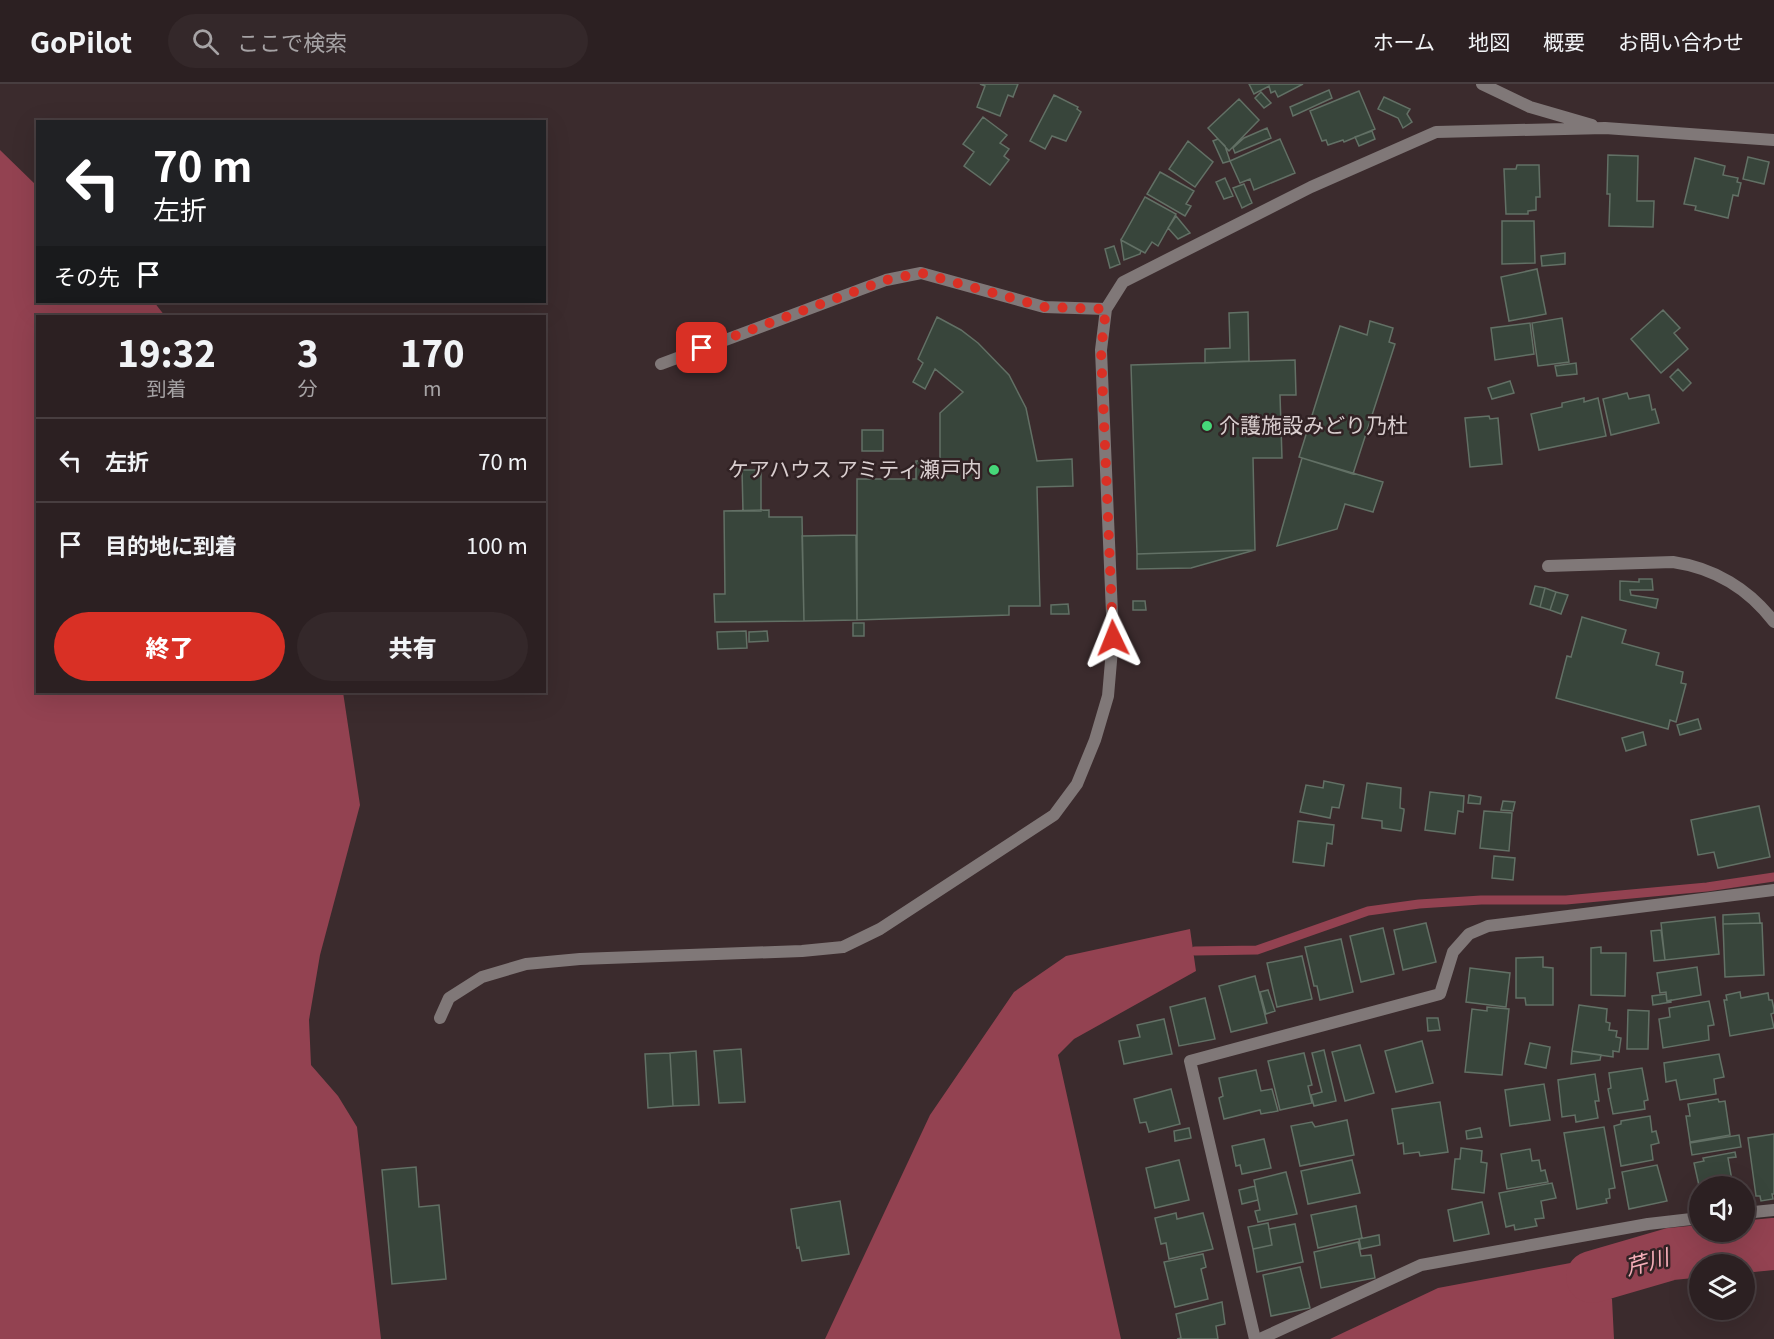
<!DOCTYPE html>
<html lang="ja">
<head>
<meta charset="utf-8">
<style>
  body { margin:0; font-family:Georgia,"Noto Sans JP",serif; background:#34282a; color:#f1f3f6; height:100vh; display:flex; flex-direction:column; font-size:22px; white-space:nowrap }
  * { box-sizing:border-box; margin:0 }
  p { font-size:20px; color:#a6a3a5 }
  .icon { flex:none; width:33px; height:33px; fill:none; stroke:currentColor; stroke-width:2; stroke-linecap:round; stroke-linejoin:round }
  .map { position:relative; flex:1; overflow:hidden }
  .panel { position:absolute; left:36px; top:231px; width:510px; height:378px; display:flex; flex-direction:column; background:#2c2022; border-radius:0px; box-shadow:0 6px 24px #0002,0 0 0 2px #483e40 }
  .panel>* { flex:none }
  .top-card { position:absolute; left:36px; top:36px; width:510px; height:183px; border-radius:0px; box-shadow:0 6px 24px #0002,0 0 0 2px #483e40; background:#202124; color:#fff; overflow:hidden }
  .fabs { position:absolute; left:1689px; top:1092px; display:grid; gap:12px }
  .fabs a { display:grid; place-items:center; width:66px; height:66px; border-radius:50%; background:#2c2022; box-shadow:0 6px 24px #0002,0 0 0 2px #483e40; font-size:30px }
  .pin { position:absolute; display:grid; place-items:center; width:51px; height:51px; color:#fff; margin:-26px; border-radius:12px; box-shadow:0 3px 9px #0006 }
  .me { position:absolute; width:66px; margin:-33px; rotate:358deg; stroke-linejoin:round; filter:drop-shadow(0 0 4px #0008) }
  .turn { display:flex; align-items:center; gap:21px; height:126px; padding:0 18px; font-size:27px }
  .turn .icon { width:78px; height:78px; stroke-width:2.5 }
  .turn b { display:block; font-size:42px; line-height:51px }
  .then { display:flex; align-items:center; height:57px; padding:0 18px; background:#0003; gap:12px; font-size:22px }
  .eta { display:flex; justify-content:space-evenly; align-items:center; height:102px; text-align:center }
  .eta b { font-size:36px; font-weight:800; line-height:42px }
  .action { display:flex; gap:12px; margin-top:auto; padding:12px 18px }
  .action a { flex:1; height:69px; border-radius:36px; background:#d93025; color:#fff; font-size:24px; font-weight:800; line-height:69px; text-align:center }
  .action a+a { background:#34282a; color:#f1f3f6 }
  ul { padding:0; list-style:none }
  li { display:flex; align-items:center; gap:18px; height:84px; padding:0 18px; border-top:2px solid #483e40 }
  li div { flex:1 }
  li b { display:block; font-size:22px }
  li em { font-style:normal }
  header { display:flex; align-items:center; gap:36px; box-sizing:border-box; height:84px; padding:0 30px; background:#2c2022; border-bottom:2px solid #483e40 }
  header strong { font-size:28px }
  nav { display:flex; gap:33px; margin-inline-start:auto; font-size:21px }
  .search { width:420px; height:54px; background:#34282a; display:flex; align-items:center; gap:15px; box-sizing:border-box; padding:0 21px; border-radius:33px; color:#a6a3a5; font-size:22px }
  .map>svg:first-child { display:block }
  .water { fill:#934251 }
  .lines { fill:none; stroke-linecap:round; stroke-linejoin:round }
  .stream { stroke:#934251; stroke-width:9 }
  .river { stroke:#934251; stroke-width:52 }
  .building { fill:#38453b; stroke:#627065; stroke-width:1.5 }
  .minor { stroke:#807878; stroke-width:12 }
  .route { stroke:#d93025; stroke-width:10; stroke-dasharray:0 18 }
  .poi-dot { fill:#46d779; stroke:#312224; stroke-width:2 }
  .labels { text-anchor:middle; stroke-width:5; stroke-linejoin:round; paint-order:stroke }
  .poi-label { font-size:21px; fill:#d9cecf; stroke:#312224; text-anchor:start }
  .water-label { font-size:22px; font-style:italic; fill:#f5aeb8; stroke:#312224 }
</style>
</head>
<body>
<header>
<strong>GoPilot</strong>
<div class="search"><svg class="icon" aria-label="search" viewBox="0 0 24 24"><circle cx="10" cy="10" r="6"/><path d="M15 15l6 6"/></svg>ここで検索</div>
<nav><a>ホーム</a><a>地図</a><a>概要</a><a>お問い合わせ</a></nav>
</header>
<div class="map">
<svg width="1774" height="1255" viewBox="0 0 1774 1255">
  <rect width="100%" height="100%" fill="#3b2b2d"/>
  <path class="water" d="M0 66 37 102 38 218H154L165 232H38V608H343L360 721 320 871 309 936 311 981 338 1012 357 1043 381 1255H0Z
    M1190 845 1196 887 1074 955 1058 971 1121 1255H825L930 1031 1014 908 1066 872Z
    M1581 1177 1592 1193 1612 1215 1614 1255H1330L1438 1204Z"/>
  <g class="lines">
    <path class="stream" d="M1195 867 1257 866 1368 827 1419 820 1481 816H1566L1707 803 1774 793"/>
    <path class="river" d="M1592 1193 1671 1170 1774 1160"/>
  </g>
  <path class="building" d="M980 0H1018L1013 13 1008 11 1000 32 977 23 985 2Z
    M1249 0H1303L1278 13 1275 7 1271 9 1269 2 1254 10Z
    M1329 6 1332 14 1293 32 1290 23Z
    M1359 7 1375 45 1344 58 1343 56 1328 61 1326 56 1322 57 1310 27Z
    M1261 8 1271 19 1264 24 1255 14Z
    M1054 11 1078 23 1077 25 1081 28 1066 57 1052 52 1045 65 1030 57Z
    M1384 13 1410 25 1407 30 1412 38 1403 44 1398 34 1378 25Z
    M1239 15 1259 36 1229 67 1208 44Z
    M983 33 1007 51 1000 59 1009 65 1004 72 1009 76 990 101 964 82 974 68 963 60Z
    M1267 44 1271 54 1235 69 1233 64 1244 54Z
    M1372 47 1375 55 1359 62 1355 53Z
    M1218 55 1225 62 1230 77 1223 79 1213 57Z
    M1280 55 1295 89 1254 106 1250 95 1240 99 1230 77Z
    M1188 57 1213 78 1195 103 1169 85Z
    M1608 71 1638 72 1637 117H1654L1653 143 1609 142 1610 110H1607Z
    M1748 73 1769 78 1764 100 1743 95Z
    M1695 74 1725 82 1723 91 1738 94 1737 98 1741 99 1738 112 1733 111 1728 134 1695 126 1696 122 1684 120Z
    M1517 81H1539L1540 113H1536V126L1528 127V130H1506L1504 85H1516Z
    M1160 88 1194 107 1186 120 1191 122 1185 132 1147 110Z
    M1225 94 1233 112 1224 115 1216 98Z
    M1244 100 1252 119 1242 124 1233 104Z
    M1145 113 1176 130 1158 162 1152 158 1145 169 1121 156Z
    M1176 132 1190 149 1178 155 1168 144Z
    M1502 137H1534L1535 179 1502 180Z
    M1121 156 1141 167 1140 170 1124 176Z
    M1114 162 1120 180 1110 184 1105 165Z
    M1565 169V180L1542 182 1541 172Z
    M1537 185 1546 230 1509 237 1501 193Z
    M1663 226 1680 244 1674 249 1688 265 1661 289 1631 255Z
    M1248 228 1249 277 1205 279V265L1230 264 1229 229Z
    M937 233 961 246 978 259 1009 291 1026 324 1037 377 1072 375 1073 402 1037 403 1040 522H1009V531L857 536V395H916V377H940V329L963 308 935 285 925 305 913 298 923 279 918 275Z
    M1562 234 1569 278 1538 282 1532 239Z
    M1370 237 1393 244 1389 258 1395 260 1353 390 1299 373 1340 242 1367 251Z
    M1530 239 1534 270 1495 276 1491 244Z
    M1295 276 1296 311H1280L1282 374H1253L1255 466 1137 470 1131 281Z
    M1576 279 1577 290 1557 292 1555 282Z
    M1678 285 1691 299 1683 307 1670 293Z
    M1510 297 1514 309 1492 315 1488 304Z
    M1627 309 1629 315 1649 311 1652 326 1655 325 1659 339 1611 351 1603 315Z
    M1584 314V318L1598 314 1606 352 1539 366 1531 330 1562 323V319Z
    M1489 332 1490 335 1498 334 1502 380 1470 383 1465 334Z
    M862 346H883V367H862Z
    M1302 374 1383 398 1373 428 1345 420 1337 445 1277 462Z
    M742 386H761V427H743Z
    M769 426V433H802L804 537 715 538 714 510H725L724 427Z
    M856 451 857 536 804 537 802 452Z
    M1255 466 1191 484 1137 485V470Z
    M1639 495H1652L1653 506H1630L1631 511 1658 515 1656 524 1620 516V497L1639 498Z
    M1535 502 1545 504 1540 523 1530 520Z
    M1545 504 1556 508 1550 526 1540 523Z
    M1556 508 1568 511 1561 530 1550 526Z
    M1133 517H1145L1146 526H1133Z
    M1068 520 1069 530H1051V521Z
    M1582 533 1626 546 1622 559 1659 569 1656 581 1683 588 1681 599 1686 600 1676 638 1670 636 1668 645 1556 614 1567 572 1571 573Z
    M853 539H864V552H853Z
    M746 547 747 564 718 565 717 548Z
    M767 547 768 557 749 558V548Z
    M1698 635 1701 645 1680 651 1677 641Z
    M1643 648 1646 661 1626 667 1622 654Z
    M1324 697 1344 701 1339 724 1332 723 1330 734 1300 728 1306 701 1323 704Z
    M1367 699 1401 704 1400 724 1404 725V727L1401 747 1382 744V737L1362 734Z
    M1430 708 1464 712 1463 728 1458 727 1455 750 1425 746Z
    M1469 711 1481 713 1480 720 1468 719Z
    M1503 717 1515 718 1513 727 1501 726Z
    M1759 722 1770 773 1718 784 1714 768 1698 771 1691 736Z
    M1484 727 1512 729 1509 767 1480 764Z
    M1298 737 1334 741 1332 760 1327 759 1324 782 1293 778Z
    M1494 772 1515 774 1513 796 1492 794Z
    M1759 829 1760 839 1723 840V831Z
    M1715 833 1719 870 1665 876 1661 839Z
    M1426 839 1436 878 1403 886 1394 846Z
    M1762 839 1764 891 1725 893 1723 840Z
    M1383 844 1394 890 1361 898 1350 852Z
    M1661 846 1665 876 1654 877 1651 847Z
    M1341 855 1353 908 1320 916 1317 902H1314L1305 863Z
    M1601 863V869H1626L1625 912 1591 911V864Z
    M1302 872 1312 915 1277 923 1267 879Z
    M1543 873V883L1553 884V921H1526L1525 914H1516V874Z
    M1697 883 1701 911 1667 917 1666 908 1660 909 1657 889Z
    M1470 884 1510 889 1506 923 1466 918Z
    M1255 892 1267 939 1231 948 1219 902Z
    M1268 906 1275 927 1266 930 1260 908Z
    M1740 908 1741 914 1768 909 1769 916H1772L1774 925V929L1771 930 1774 944 1730 952 1724 916H1727L1726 911Z
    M1666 910 1667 917 1671 916V918L1653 921 1652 912Z
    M1205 914 1215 955 1179 962 1170 923Z
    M1709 917 1714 941 1708 942 1709 956 1663 964 1659 935 1670 933 1669 924Z
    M1579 921 1607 925 1606 938 1610 939 1609 946 1617 947 1616 953 1621 954 1619 968 1613 967V973L1572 967Z
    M1487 923 1509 925 1502 991 1465 988 1472 925 1487 927Z
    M1628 926 1649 927 1648 965H1627Z
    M1427 934H1438L1440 946 1428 947Z
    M1164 935 1172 970 1124 980 1119 957 1140 953 1137 941Z
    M1422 957 1433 999 1396 1008 1385 967Z
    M1530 959 1550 963 1546 984 1525 980Z
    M1360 961 1374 1009 1345 1017 1332 968Z
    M741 965 745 1018 719 1019 714 967Z
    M1324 966 1336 1017 1314 1022 1311 1011 1322 1008 1312 969Z
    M696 967 699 1021 673 1022 670 969Z
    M1572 967 1601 971 1600 976 1571 980Z
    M670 969 673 1022 648 1024 645 970Z
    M1304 969 1312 1001 1308 1002 1312 1019 1280 1026 1268 977Z
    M1719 970 1724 993 1714 995 1716 1010 1680 1016 1676 996 1666 998 1664 979Z
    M1642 984 1648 1016 1644 1017 1645 1025 1613 1030 1608 1005 1611 1004 1609 989Z
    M1256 986 1261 1007 1272 1005 1278 1027 1261 1030 1260 1026 1224 1035 1219 1014 1223 1012 1219 994Z
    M1595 990 1599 1017H1595L1598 1034 1576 1038 1575 1031 1562 1033 1558 996Z
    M1544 1000 1550 1036 1510 1042 1505 1006Z
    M1171 1005 1180 1040 1149 1048 1146 1038 1140 1039 1134 1015Z
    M1718 1015 1719 1018 1725 1017 1730 1051 1690 1058 1686 1032H1690L1688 1020Z
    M1440 1018 1448 1068 1420 1072 1419 1068 1404 1070 1403 1059 1398 1060 1392 1025Z
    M1650 1032 1652 1048 1656 1047 1659 1059 1651 1061 1653 1076 1621 1082 1614 1042 1621 1040V1037Z
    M1347 1036 1354 1071 1300 1082 1291 1042 1312 1038 1315 1043Z
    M1604 1043 1615 1104 1609 1105 1610 1114 1606 1115 1607 1119 1577 1125 1564 1049Z
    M1189 1044 1191 1054 1175 1057 1174 1047Z
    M1480 1044 1482 1053 1467 1055 1466 1047Z
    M1774 1050V1110H1772L1773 1115 1761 1117 1760 1112H1756L1748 1054Z
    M1739 1051 1741 1063 1692 1071 1690 1059Z
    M1264 1055 1271 1084 1242 1090 1240 1081 1236 1082 1232 1062Z
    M1461 1064 1482 1067 1481 1078 1487 1079 1484 1109 1452 1105 1455 1075H1460Z
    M1530 1065 1532 1077 1539 1076 1541 1087 1545 1086 1548 1098 1507 1105 1501 1070Z
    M1735 1068 1736 1073 1728 1074 1733 1102H1700V1106L1694 1079 1704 1077 1703 1074Z
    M1179 1076 1189 1116 1155 1124 1146 1084Z
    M1352 1076 1360 1109 1308 1120 1301 1087Z
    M1657 1081 1667 1117 1629 1125 1622 1088Z
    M416 1083 419 1123 439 1121 446 1195 392 1200 382 1086Z
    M1286 1088 1297 1130 1258 1138 1255 1127 1260 1126 1254 1096Z
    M1552 1099 1556 1114 1541 1117 1544 1134 1535 1135 1537 1142 1515 1146 1514 1141 1506 1143 1499 1109Z
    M1255 1102 1258 1116 1242 1120 1239 1106Z
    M840 1117 849 1170 802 1177 799 1163 797 1164 791 1125Z
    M1482 1118 1489 1150 1454 1157 1448 1126Z
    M1356 1122 1362 1154 1318 1164 1311 1131Z
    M1176 1129 1177 1135 1203 1129 1213 1165 1169 1175 1166 1159 1161 1160 1155 1134Z
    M1268 1139 1272 1161 1253 1165 1248 1143Z
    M1295 1140 1303 1178 1257 1188 1253 1165 1272 1161 1269 1145Z
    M1379 1151 1380 1161 1361 1165 1359 1155Z
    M1358 1158 1361 1172 1371 1171 1375 1194 1321 1204 1314 1168Z
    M1203 1170 1206 1183 1201 1185 1208 1215 1175 1223 1164 1178Z
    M1300 1183 1310 1224 1271 1232 1263 1191Z
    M1222 1218 1225 1240 1216 1242 1218 1255H1177L1181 1254 1176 1230Z"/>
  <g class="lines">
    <path class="minor" d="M1482 0 1530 23 1592 41
      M661 280 886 196 921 189 1044 223 1106 225
      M1548 482 1673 478C1714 484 1749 505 1774 538
      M440 934 449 914 482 893 526 880 580 875 802 867 843 863 880 845 1054 731 1077 700 1095 656 1108 612 1113 554 1101 266 1106 225 1123 198 1311 103 1436 48 1605 44 1774 56
      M1744 1129 1774 1126
      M1255 1255 1190 977 1440 910 1453 868 1469 850 1488 842 1774 806
      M1260 1255 1421 1181 1648 1140 1700 1134"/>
  </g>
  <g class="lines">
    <path class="route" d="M702 264 886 196 921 189 1044 223 1106 225 1101 266 1113 554"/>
  </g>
  <g class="poi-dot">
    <circle cx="1207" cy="342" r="6"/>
    <circle cx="994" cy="386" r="6"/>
  </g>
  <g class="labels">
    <g class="poi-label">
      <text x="1219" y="349">介護施設みどり乃杜</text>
      <text x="982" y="393" text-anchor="end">ケアハウス アミティ瀬戸内</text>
    </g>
    <g class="water-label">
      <text transform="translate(1647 1178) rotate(-15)" y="8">芹川</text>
    </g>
  </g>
</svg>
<div class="fabs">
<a><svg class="icon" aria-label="sound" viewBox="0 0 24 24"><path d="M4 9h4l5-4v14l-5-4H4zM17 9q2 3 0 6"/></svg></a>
<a><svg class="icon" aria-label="layers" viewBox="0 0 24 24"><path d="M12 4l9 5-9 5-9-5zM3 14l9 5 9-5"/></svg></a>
</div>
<div class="pin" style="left:702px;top:264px;background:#d93025"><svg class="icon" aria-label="arrive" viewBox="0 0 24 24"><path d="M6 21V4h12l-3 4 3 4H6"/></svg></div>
<svg class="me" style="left:1113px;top:554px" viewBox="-20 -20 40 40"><path d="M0-17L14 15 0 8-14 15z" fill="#d93025" stroke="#fff" stroke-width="4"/></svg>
<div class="top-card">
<div class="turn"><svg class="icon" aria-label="left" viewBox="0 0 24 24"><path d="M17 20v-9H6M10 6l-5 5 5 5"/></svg><div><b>70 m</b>左折</div></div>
<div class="then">その先<svg class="icon" aria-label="arrive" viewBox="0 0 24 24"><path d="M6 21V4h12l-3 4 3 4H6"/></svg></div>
</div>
<section class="panel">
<div class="eta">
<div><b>19:32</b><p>到着</p></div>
<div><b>3</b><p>分</p></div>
<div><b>170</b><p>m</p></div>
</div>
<ul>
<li><svg class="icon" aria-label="left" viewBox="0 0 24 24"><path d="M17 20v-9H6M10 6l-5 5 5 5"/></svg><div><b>左折</b></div><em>70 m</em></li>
<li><svg class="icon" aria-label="arrive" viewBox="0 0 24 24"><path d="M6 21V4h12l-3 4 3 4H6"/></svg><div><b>目的地に到着</b></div><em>100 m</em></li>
</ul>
<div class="action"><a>終了</a><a>共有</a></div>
</section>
</div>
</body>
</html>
